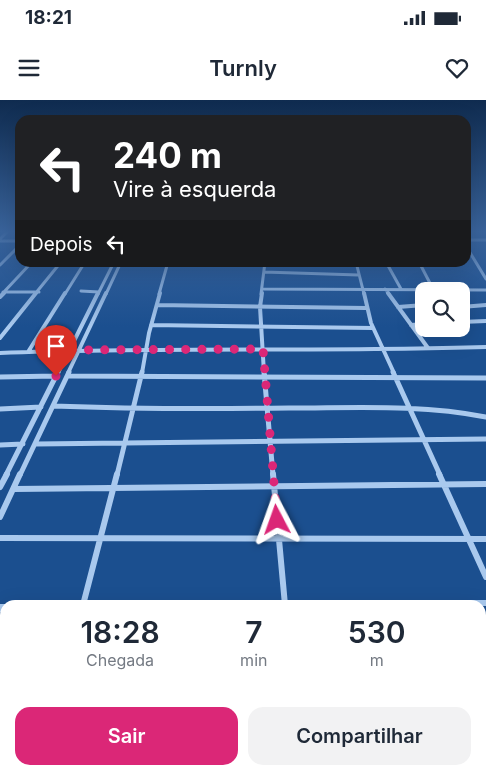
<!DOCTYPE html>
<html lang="pt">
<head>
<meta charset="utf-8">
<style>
  body { margin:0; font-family:Inter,sans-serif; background:#f2f2f3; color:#1f2937; height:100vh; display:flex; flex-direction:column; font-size:19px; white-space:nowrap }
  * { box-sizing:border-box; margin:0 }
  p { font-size:16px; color:#747a83 }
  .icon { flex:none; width:28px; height:28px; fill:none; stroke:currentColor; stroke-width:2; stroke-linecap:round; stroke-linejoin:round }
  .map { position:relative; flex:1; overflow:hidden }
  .sheet { position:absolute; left:0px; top:500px; width:486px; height:175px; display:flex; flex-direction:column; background:#fff; border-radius:15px 15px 0 0; box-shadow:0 5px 20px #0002 }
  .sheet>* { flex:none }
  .guide { position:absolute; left:15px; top:15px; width:456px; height:152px; border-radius:15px; box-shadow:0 5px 20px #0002; background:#202124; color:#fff; overflow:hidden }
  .controls { position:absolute; left:415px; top:182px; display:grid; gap:10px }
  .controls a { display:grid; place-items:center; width:55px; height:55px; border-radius:10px; background:#fff; box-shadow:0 5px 20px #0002; font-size:25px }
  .pin { position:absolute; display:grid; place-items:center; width:42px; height:42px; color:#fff; margin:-51px -21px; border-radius:50% 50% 50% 0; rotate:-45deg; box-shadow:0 0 5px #0007 }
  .pin .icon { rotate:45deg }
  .me { position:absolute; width:55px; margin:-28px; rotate:356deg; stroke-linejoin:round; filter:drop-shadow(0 0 4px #0008) }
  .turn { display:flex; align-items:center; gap:18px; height:105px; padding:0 15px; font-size:22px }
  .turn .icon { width:65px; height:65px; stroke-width:2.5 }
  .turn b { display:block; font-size:35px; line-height:42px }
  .then { display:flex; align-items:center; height:48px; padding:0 15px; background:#0003; gap:10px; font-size:19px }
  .eta { display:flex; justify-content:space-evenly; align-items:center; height:85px; text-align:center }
  .eta b { font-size:30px; font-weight:600; line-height:35px }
  .cta { display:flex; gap:10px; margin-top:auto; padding:10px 15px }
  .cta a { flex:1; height:58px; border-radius:15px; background:#db2777; color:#fff; font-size:20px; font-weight:600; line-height:58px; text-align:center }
  .cta a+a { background:#f2f2f3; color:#1f2937 }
  .status { display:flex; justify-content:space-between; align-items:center; height:35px; padding:0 25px; background:#fff; direction:ltr }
  .status svg { height:14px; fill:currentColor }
  header { display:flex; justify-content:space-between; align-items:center; height:65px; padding:0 15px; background:#fff; font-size:22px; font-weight:600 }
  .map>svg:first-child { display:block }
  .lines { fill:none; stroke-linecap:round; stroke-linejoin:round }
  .street-far4 { stroke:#a9c9ee; stroke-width:3 }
  .street-far3 { stroke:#a9c9ee; stroke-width:4 }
  .street-far2 { stroke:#a9c9ee; stroke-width:5 }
  .street-far1 { stroke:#a9c9ee; stroke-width:6 }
  .street { stroke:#a9c9ee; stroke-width:8 }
  .route { stroke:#db2777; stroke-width:9; stroke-dasharray:0 16.2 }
</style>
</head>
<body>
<div class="status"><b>18:21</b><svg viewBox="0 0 49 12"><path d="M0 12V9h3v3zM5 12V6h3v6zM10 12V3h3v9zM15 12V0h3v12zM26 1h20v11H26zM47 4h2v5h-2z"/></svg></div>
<header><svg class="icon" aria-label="menu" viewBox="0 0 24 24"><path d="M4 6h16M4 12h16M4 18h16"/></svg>Turnly<svg class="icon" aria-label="heart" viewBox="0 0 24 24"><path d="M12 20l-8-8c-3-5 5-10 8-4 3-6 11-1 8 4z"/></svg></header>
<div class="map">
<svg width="486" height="675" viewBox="0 0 486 675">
  <rect width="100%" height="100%" fill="#1b4f8f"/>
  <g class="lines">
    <path class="street-far4" d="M0 139 7 132
      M466 140H486
      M0 141H20
      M466 146 486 179
      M356 162 364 194
      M386 162 401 189
      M419 162 433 189
      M265 163 356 164
      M0 165 20 145
      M118 165H265
      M264 172 359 175
      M263 189 486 190
      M385 189 389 194
      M81 191 99 192
      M3 192H39
      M2 194 32 162
      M35 194 61 162
      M65 194 85 162
      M98 194 114 162
      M106 194 121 162
      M159 194 168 162
      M261 194 265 162"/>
    <path class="street-far3" d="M262 193 260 207 264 273
      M364 193 371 223 394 273
      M388 193 428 248
      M0 197 4 193
      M157 205 366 208
      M398 207 424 205
      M461 207 486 205
      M461 222 486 221
      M151 225 373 228
      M411 225 424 224
      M0 238 36 193
      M28 252 65 193
      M0 253C162 247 324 252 486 247
      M58 273 98 193
      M68 273 106 193
      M142 273 149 233 160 193"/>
    <path class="street-far2" d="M264 272 273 375
      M393 272 440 375
      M69 276 486 278
      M0 277 56 276
      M53 306C132 309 210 309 289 308 355 308 421 304 486 317
      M0 309 41 307
      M36 344 486 339
      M0 345 23 344
      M6 375 58 272
      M20 375 69 272
      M117 375 142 272"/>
    <path class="street-far1" d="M273 374 285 505
      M439 374 486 477
      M0 387 7 374
      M14 389 486 384
      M0 417 20 374
      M0 438 486 439
      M69 505 486 503
      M83 505 117 374"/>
    <path class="street" d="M0 508H5
      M481 590H486
      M0 592 5 591
      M299 670 300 675
      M38 675 39 670"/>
  </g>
  <linearGradient id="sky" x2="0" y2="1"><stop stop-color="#0f2b4f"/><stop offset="0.58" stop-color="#39639b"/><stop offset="1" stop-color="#39639b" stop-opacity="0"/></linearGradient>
  <rect width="486" height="227" fill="url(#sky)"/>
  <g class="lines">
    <path class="route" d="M56 276 69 250 263 249 277 420"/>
  </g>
</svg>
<div class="controls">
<a><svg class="icon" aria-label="search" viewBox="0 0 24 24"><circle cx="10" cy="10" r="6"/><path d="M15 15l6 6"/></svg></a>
</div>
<div class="pin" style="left:56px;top:276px;background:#d93025"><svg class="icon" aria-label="arrive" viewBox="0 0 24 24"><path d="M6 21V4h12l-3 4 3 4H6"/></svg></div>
<svg class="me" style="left:277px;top:420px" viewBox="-20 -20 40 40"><path d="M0-17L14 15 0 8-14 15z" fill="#db2777" stroke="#fff" stroke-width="4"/></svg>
<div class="guide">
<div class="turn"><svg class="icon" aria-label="left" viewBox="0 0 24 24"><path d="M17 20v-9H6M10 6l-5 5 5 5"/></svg><div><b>240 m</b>Vire à esquerda</div></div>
<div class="then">Depois<svg class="icon" aria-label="left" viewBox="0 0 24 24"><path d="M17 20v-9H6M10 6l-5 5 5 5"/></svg></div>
</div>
<section class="sheet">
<div class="eta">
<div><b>18:28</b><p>Chegada</p></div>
<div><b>7</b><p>min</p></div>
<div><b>530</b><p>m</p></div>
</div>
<div class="cta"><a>Sair</a><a>Compartilhar</a></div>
</section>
</div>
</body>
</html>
